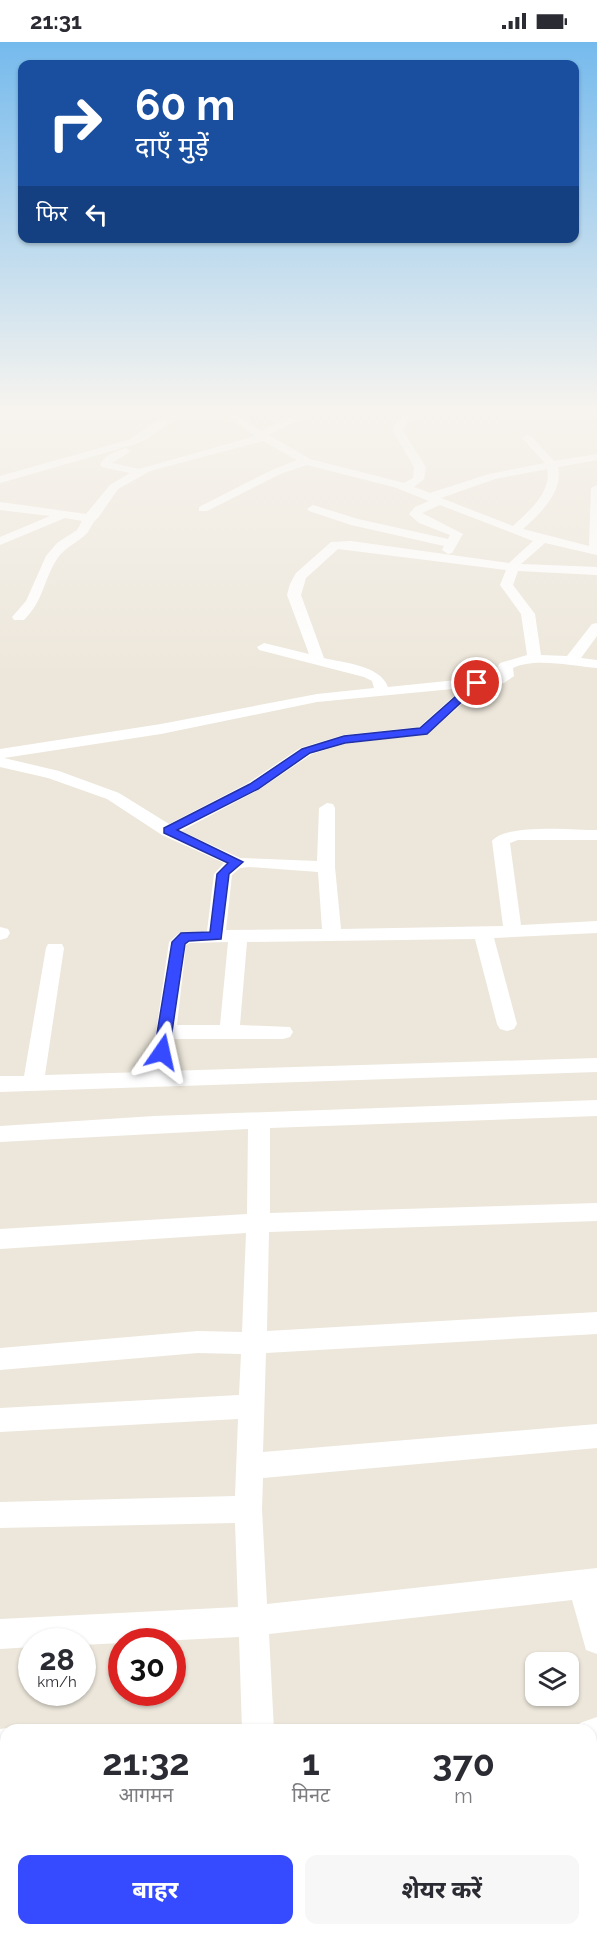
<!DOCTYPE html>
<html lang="hi">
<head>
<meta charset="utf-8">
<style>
  body { margin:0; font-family:Raleway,"Noto Sans Devanagari",sans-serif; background:#f7f7f7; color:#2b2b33; height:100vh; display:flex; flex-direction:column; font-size:22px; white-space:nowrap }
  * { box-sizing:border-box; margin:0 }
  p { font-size:20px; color:#7c7c81 }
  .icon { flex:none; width:33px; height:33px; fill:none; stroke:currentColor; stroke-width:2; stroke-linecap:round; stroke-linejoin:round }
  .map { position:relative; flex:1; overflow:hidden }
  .sheet { position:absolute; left:0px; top:1682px; width:597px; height:212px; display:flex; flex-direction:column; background:#fff; border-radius:18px 18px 0 0; box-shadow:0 2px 4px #0004 }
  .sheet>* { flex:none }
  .top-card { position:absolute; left:18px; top:18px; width:561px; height:183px; border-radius:12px; box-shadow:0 2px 4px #0004; background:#1a4fa0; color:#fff; overflow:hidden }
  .tools { position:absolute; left:525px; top:1610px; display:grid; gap:12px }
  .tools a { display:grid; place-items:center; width:54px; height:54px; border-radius:12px; background:#fff; box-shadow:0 2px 4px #0004; font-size:30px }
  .speed { position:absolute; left:18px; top:1586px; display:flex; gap:12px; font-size:30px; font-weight:700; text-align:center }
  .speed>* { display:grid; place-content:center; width:78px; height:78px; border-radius:50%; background:#fff; box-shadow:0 2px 4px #0004; line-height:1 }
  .speed small { font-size:15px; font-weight:400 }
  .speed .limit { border:9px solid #d22; background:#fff; color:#111 }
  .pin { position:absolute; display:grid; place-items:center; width:51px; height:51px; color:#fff; margin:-26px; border:3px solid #fff; border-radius:50%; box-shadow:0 2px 6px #0007 }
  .me { position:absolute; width:66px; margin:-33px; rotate:11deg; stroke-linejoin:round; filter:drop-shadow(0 0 4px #0008) }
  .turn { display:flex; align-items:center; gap:21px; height:126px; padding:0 18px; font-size:27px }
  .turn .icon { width:78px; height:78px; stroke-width:2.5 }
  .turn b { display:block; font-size:42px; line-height:51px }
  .then { display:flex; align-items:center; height:57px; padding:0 18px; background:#0003; gap:12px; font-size:22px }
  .eta { display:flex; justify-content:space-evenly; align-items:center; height:102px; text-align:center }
  .eta b { font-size:36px; font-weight:700; line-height:42px }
  .cta { display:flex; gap:12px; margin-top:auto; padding:12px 18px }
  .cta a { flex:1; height:69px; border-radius:12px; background:#364bff; color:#fff; font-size:24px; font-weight:700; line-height:69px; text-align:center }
  .cta a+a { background:#f7f7f7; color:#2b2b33 }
  .status { display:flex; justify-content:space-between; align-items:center; height:42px; padding:0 30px; background:#fff; direction:ltr }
  .status svg { height:16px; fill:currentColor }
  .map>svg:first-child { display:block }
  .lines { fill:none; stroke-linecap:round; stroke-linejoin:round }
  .street { fill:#fff; fill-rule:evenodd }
  .route { fill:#364bff; stroke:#2331a6; stroke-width:1.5 }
</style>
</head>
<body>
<div class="status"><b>21:31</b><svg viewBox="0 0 49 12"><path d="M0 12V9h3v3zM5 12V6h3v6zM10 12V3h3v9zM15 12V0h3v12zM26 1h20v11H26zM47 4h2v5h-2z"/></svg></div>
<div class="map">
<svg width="597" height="1892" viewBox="0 0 597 1892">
  <rect width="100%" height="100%" fill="#ede7db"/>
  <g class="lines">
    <path class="street" d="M176 367H188L147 397 136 402 0 441V434L128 398Z
      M217 367H229L261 389 307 367H320L269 393 310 417 404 441 413 436 414 425 393 389C398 371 414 367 431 367L408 379 403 389 426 425 424 437 414 445 430 451 489 432 545 421 522 396 527 393 531 394 554 419 597 412V418L558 425C564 449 539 473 523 487L589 504 591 446 597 443V513L545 501 521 522 597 525V533L518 529 513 543 535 572 541 613 567 614 592 582 597 581V594L581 616 597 618V626C573 624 534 615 513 626L514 634 504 641 482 644 428 692 344 702 312 712 260 747 181 789 240 816 317 819 319 766 327 761 333 762 335 766V825L341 887 503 884 492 799C507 781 574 788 597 788V798H518L510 801 521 883 597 879V891L494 896 517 982 514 987 507 989 500 987 497 982 475 897 247 900 240 983 290 985 293 990 290 995 283 997H174L166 1029 597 1016V1030L0 1050V1034H24L46 906 48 902H62L64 906 45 1033 145 1030 156 990 169 900 179 891 207 889 214 832 224 821 162 793 107 757 48 736 0 725V707L161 682 317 652 374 646 372 639 364 635 259 608 257 605 264 601 309 612 287 553 290 542 296 531 331 500 351 499 509 521 533 499 440 463 422 471 463 492 452 511 448 512 442 508 444 504 351 483 309 469 307 467 313 463 358 477 448 497 450 493 419 481 409 472 415 465 429 459 394 445 307 423 280 432 207 469H199V465L272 428 297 418 263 399 150 429 118 447 98 476C92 479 91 488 85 493 75 502 64 506 57 517 43 539 44 558 24 578H14L12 575 26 559 46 514 57 501 77 488 82 479 65 476 0 503V495L50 474 0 468V460L86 472 110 443 130 431 102 425 100 423C104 413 116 409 126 406L131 409 112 421 139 427 255 394ZM547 427C553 449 527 471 513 484L441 456 495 437ZM338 507 506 528 500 543 521 572 527 613 500 621 498 624 499 632 496 634 388 645C380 623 344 621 324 616L301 553 306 536ZM463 646 419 685 343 693 300 706 248 741 169 782 119 751 59 729 4 716 161 692 317 660ZM249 825 318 830 322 887 226 888 232 833 240 826ZM228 900 220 983H177L186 903 190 901Z
      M586 367H597V375Z
      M0 885 8 887 10 891 7 896 0 898Z
      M597 1058V1074L270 1086V1171L597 1161V1179L269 1190 267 1289 597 1270V1292L266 1311 263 1410 597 1382V1406L263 1436 262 1467 267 1562 597 1526V1612L586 1608 572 1558 269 1592 274 1688H242L239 1595 82 1603V1599H32V1605L0 1607V1577L238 1565 235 1481 0 1486V1460L235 1454 238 1377 0 1390V1366L239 1353 241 1312 198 1311 0 1328V1306L198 1289 242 1290 246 1191 0 1207V1187L247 1172 248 1087 0 1100V1084L154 1074Z
      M597 1675V1707L591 1708V1688H577L580 1681Z
      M6 1686 9 1688H6V1718L0 1719V1687Z
      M597 1847V1881L591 1882V1848Z
      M240 1887H274L275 1892H241Z"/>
  </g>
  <linearGradient id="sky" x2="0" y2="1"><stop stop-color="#75baed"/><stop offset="0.58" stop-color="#f7f4ef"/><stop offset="1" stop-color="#f7f4ef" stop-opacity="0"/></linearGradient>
  <rect width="597" height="632" fill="url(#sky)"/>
  <path class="route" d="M473 639 482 641 427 692 345 701 310 711 258 747 177 788 243 820 229 832 221 897 189 899 185 902 169 1010 167 1013H156L154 1010 172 900 181 891 210 890 217 832 228 821 164 791V786L250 742 302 707 344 694 420 686Z"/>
</svg>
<div class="tools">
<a><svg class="icon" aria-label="layers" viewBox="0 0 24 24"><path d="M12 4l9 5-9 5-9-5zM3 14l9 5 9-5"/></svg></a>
</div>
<div class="speed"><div>28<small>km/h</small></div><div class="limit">30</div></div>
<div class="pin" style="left:477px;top:641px;background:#d93025"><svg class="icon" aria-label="arrive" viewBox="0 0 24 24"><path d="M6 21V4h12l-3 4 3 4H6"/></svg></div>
<svg class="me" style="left:162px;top:1010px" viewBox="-20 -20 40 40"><path d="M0-17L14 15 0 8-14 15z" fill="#364bff" stroke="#fff" stroke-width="4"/></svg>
<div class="top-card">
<div class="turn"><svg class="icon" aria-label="right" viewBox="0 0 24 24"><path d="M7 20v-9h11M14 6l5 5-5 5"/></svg><div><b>60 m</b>दाएँ मुड़ें</div></div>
<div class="then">फिर<svg class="icon" aria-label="left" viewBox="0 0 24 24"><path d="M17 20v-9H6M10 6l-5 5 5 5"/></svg></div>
</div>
<section class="sheet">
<div class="eta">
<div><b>21:32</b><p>आगमन</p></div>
<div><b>1</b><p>मिनट</p></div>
<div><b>370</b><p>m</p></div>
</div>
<div class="cta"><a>बाहर</a><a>शेयर करें</a></div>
</section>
</div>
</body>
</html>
